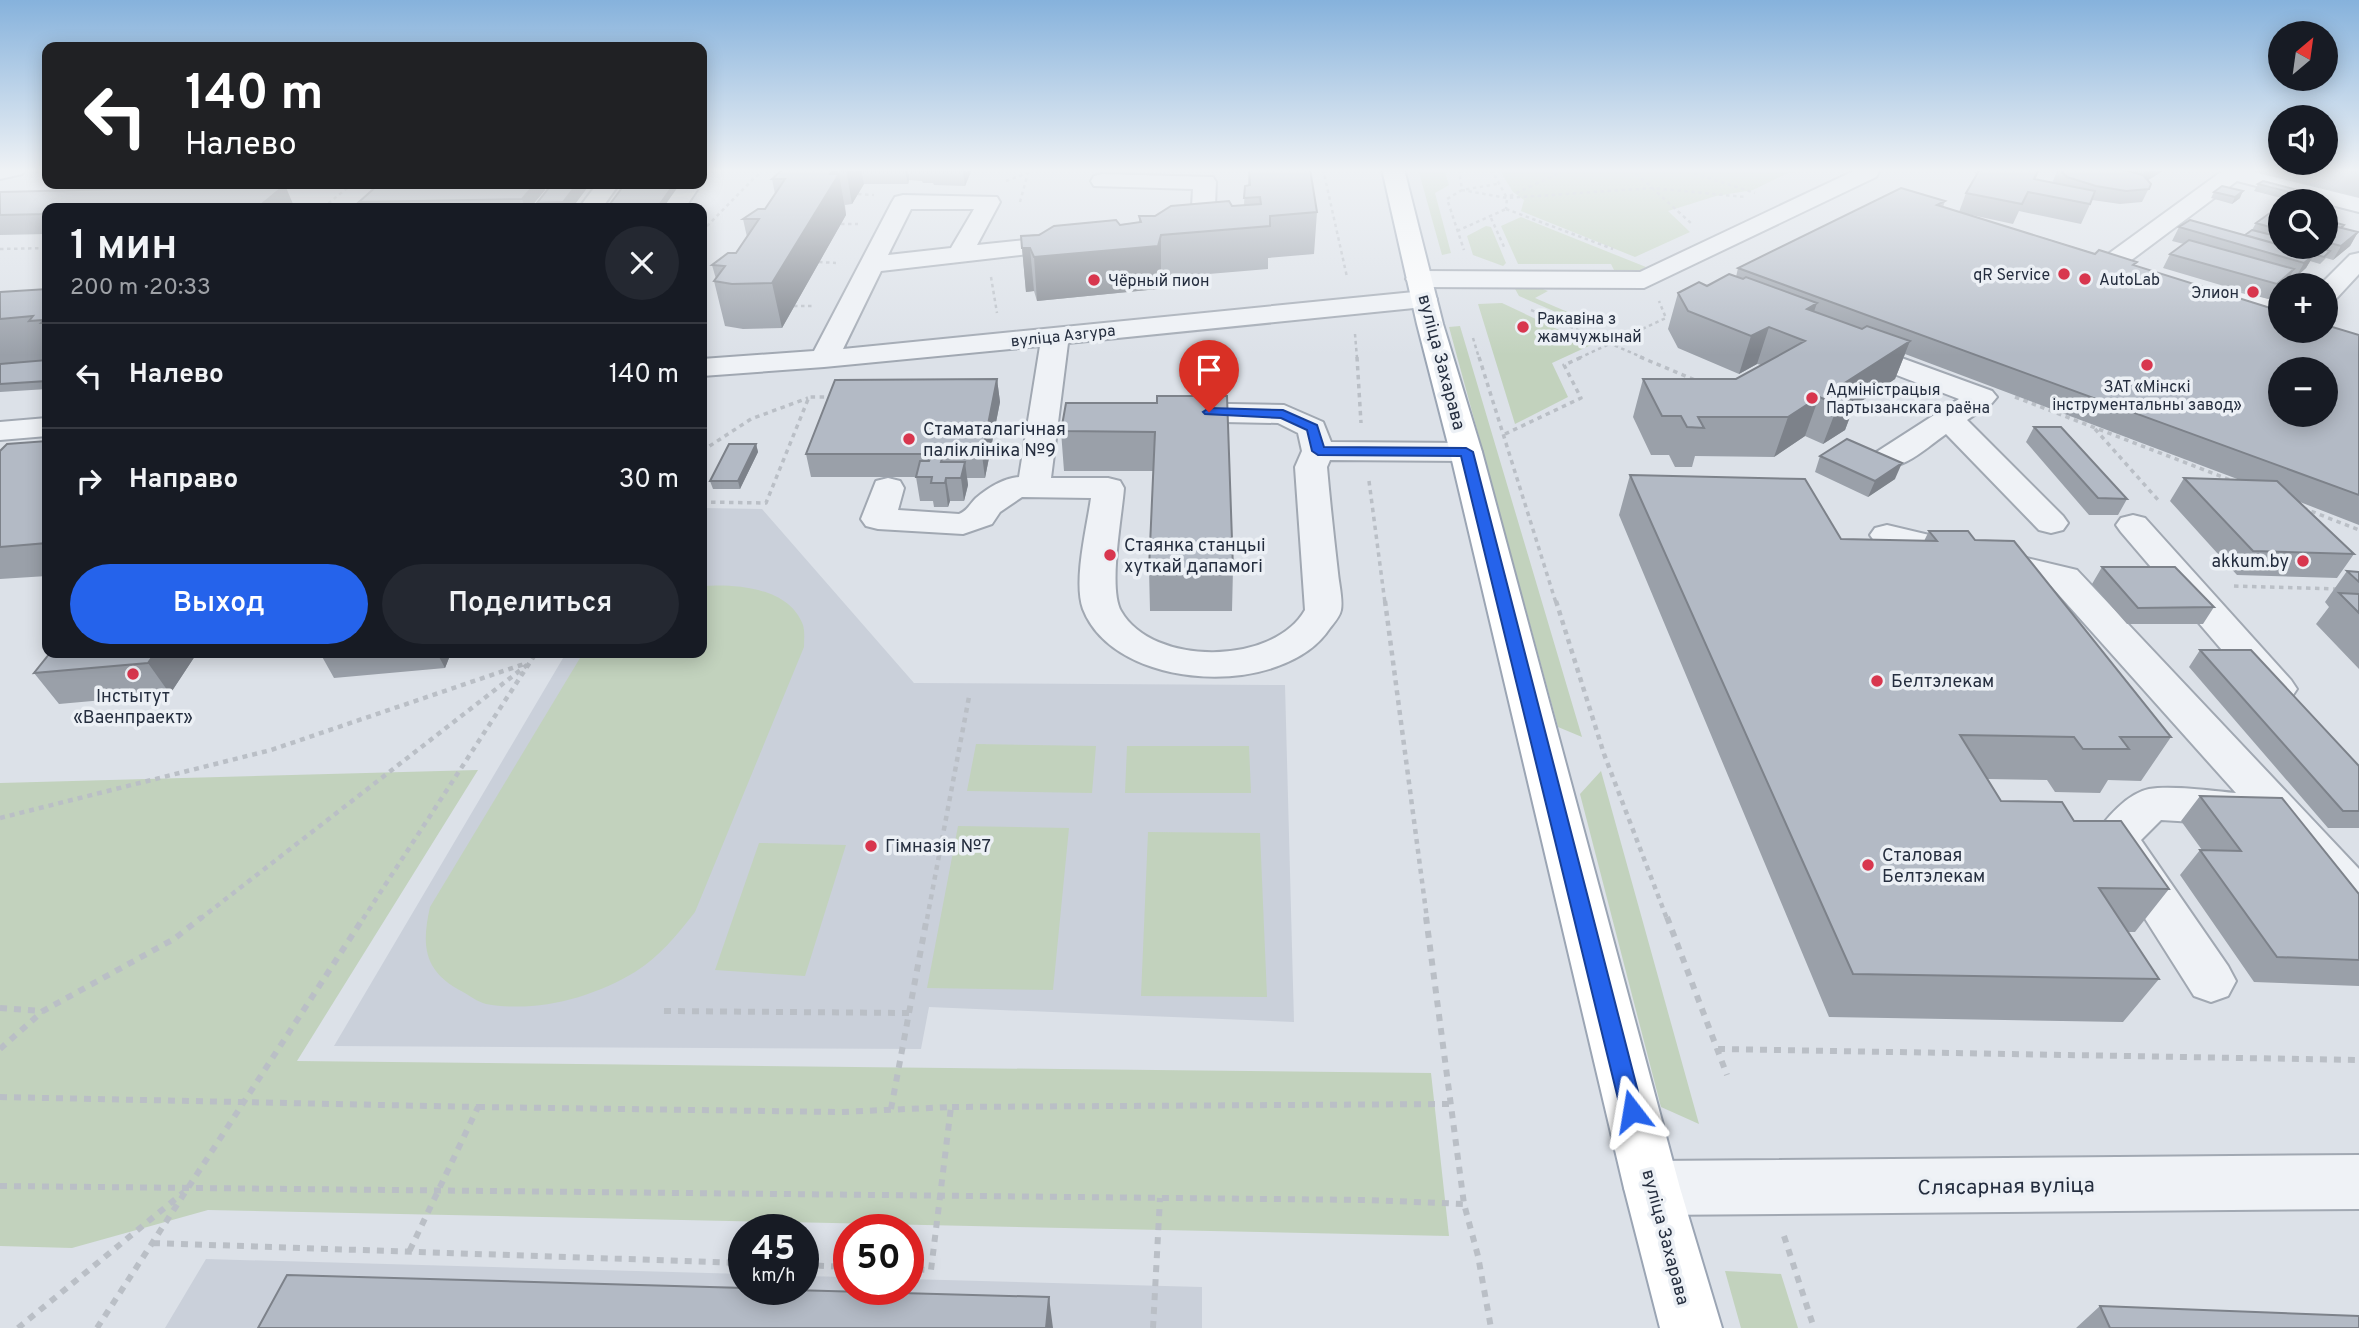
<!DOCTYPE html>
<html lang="ru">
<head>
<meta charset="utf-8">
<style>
  body { margin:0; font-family:Overpass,sans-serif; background:#242831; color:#f1f3f6; height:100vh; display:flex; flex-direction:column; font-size:26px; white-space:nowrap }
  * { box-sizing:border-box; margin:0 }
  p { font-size:23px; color:#9ea1a6 }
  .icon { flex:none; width:38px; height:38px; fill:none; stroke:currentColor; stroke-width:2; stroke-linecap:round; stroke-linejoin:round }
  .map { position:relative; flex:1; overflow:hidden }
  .details { position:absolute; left:42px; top:203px; width:665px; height:455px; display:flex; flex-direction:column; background:#171b24; border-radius:14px; box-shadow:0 4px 18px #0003 }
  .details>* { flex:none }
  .hud { position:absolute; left:42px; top:42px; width:665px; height:147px; border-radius:14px; box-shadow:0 4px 18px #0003; background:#202124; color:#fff; overflow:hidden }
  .needle { width:46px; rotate:29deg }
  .buttons { position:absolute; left:2268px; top:21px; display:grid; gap:14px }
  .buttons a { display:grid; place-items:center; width:70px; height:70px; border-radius:50%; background:#171b24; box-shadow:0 4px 18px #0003; font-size:35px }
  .speed { position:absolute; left:728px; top:1214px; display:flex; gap:14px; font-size:35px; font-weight:700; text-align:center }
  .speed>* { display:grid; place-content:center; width:91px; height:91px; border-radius:50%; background:#171b24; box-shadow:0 4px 18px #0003; line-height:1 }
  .speed small { font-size:18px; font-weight:400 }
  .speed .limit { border:10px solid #d22; background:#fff; color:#111 }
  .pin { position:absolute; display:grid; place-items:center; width:60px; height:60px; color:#fff; margin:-72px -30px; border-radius:50% 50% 50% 0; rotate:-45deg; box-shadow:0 0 7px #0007 }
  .pin .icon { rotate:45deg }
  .me { position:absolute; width:77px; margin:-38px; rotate:346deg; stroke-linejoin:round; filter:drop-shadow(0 0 5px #0008) }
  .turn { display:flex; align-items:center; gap:24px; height:147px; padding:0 28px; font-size:32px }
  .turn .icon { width:91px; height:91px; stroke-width:2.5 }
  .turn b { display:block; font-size:49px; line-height:60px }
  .round { display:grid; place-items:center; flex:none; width:74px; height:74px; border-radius:37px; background:#242831 }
  .overview { display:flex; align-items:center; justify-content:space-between; height:119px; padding:0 28px }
  h1 { font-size:42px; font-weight:600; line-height:52px }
  .action { display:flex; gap:14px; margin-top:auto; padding:14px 28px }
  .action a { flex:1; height:80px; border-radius:42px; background:#2563eb; color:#fff; font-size:28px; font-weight:600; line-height:80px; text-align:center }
  .action a+a { background:#242831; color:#f1f3f6 }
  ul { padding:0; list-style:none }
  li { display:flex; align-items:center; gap:21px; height:105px; padding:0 28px; border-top:2px solid #363941 }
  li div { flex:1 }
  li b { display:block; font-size:26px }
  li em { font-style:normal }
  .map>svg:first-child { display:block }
  .built { fill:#cad0da }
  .green { fill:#c2d2bd }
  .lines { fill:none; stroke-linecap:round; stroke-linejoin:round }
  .minor-casing { stroke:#a1a8b2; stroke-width:4 }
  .major-casing { stroke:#9ba5b4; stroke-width:4 }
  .path-far3 { stroke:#babfc6; stroke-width:2.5; stroke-dasharray:3.5 3.5; stroke-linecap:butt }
  .path-far2 { stroke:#babfc6; stroke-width:3.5; stroke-dasharray:4.5 4.5; stroke-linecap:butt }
  .path-far1 { stroke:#babfc6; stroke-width:4.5; stroke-dasharray:5 5; stroke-linecap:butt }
  .path { stroke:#babfc6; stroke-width:6; stroke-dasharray:7 7; stroke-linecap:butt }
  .minor { fill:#eff2f6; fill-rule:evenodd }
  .major { fill:#fff; fill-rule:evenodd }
  .wall { fill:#9aa0a9 }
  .shaded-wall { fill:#7d828a }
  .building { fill:#b3bac5; stroke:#7d828a; stroke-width:2; fill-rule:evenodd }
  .route { fill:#2563eb; stroke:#184099; stroke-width:2 }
  .poi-dot { fill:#d8364e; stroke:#ecf0f5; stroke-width:2.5 }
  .labels { text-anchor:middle; stroke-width:7; stroke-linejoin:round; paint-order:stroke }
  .far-poi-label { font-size:16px; fill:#252e3f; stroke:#ecf0f5; text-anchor:start }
  .far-street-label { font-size:16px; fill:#252e3f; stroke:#ecf0f5 }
  .street-label { font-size:18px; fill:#252e3f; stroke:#ecf0f5 }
  .poi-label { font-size:18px; fill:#252e3f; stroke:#ecf0f5; text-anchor:start }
  .near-street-label { font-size:21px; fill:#252e3f; stroke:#ecf0f5 }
</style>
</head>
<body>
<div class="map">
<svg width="2359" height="1328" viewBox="0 0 2359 1328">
  <rect width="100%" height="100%" fill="#dce1e8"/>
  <path class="built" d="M702 508 762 509 914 683 1285 685 1294 1022 929 1007 921 1049 334 1046 566 653H702Z
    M206 1259 744 1274V1290H803V1276L849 1277V1290H908V1279L1202 1287V1328H165Z"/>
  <path class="green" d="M1418 169H1444L1449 185 1435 193 1451 253 1442 255Z
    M1499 169H1796L1753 190 1716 196 1668 211 1690 232 1635 257 1521 211 1524 200 1513 192Z
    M1521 217 1646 267 1634 274 1617 276 1611 264H1518L1501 226Z
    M1486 226 1491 227 1506 263 1503 266 1473 255 1467 236Z
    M1514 287 1540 288 1548 291 1535 298 1584 319 1596 313 1611 319 1599 326 1586 325 1519 296Z
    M1502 303 1591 345 1552 363 1568 397 1515 424 1478 304Z
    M1460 326 1582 737 1558 727 1449 327Z
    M702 586C736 584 789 587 803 625 805 632 804 640 804 647L695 912C678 934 659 957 635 972 592 998 536 1013 486 1004 478 1002 470 996 463 992 424 972 421 947 430 907L583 653H702Z
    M976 744 1096 746 1092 793 967 791Z
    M1127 746H1249L1251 793H1125Z
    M478 770 297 1061 1431 1073 1449 1236 208 1210 72 1248 0 1246V783Z
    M1601 771 1699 1124 1661 1107 1580 794Z
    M958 826 1069 828 1053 990 927 988Z
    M1148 832 1260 833 1267 997 1141 996Z
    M759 843 846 845 805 976 715 970Z
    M1725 1271 1781 1274 1798 1328H1741Z"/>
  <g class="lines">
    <g class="minor-casing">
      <path id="minor" d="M0 169H25L22 174 0 179Z
        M1858 169H1877L1879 172 1876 177 1644 288 1419 287 1410 284 1406 279 1410 274 1419 271 1640 272Z
        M2225 169H2242L2359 198V212L2237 181 2118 270 2109 272 2100 270 2097 265 2100 260Z
        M1102 174 1213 177 1216 182 1214 230 1210 235C1197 238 1182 240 1169 237L1165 232 1169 227 1191 224 1193 189 1094 186 1091 181 1094 176Z
        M597 184H619L602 208H579Z
        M679 184H701L685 208H663Z
        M903 195 997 197 1000 202 977 245 1072 235 1081 237 1084 242 1081 247 1072 249 881 271 843 349 1424 291 1433 293 1437 299 1433 305 1424 307 1068 343 1051 478H1108L1120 481 1124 488C1122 516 1108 588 1121 611 1153 667 1274 665 1305 610L1295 467 1302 451 1298 433 1278 423 1175 421 1164 418 1160 412 1164 406 1175 403 1284 405 1323 422 1331 442 1466 443 1477 445 1482 452 1477 459 1466 461 1330 460 1327 467C1330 502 1334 538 1338 573 1339 584 1343 600 1341 610 1340 616 1334 623 1330 628 1284 699 1115 692 1083 609 1073 581 1087 527 1091 498L1022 497 1000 512 992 524 963 534 878 529 866 526 861 519 876 481 888 478 900 481 904 488 898 510 959 514C968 510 969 505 976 498 988 488 1004 478 1019 477L1040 346 824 367 702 376V359L814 351 892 202 895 197ZM911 209H974L951 248 888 255Z
        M2359 253V274L2335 300 2326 302V285H2320L2350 255Z
        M2221 289 2280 301V317L2212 303 2208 297 2212 291Z
        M1852 340 1992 391 1997 397 1992 403 1967 420 2063 516 2068 523 2063 530 2051 533 2039 530 1946 434C1926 448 1901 473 1875 467L1870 460 1875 453 1959 399 1842 354 1838 348 1842 342Z
        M47 418V436L0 440V422Z
        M2133 515 2145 518 2291 680 2297 689 2291 698 2277 702 2263 698 2121 532 2116 525 2121 518Z
        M1887 525 2077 570 2359 869V917L2343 912 2260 819 2244 825 2161 820 2141 840 2228 966 2236 981 2228 996 2211 1002 2194 996 2094 838C2104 819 2128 793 2149 789 2171 785 2212 791 2236 793L2051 586 1875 542 1870 535 1875 528Z
        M2359 1155V1209L1652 1215 1632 1207 1624 1188 1632 1169 1652 1161Z"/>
    </g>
    <g class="major-casing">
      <path id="major" d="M1382 169H1404L1443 324 1482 452 1680 1188 1722 1328H1660L1624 1188 1450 452 1417 324Z"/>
    </g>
    <path class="path-far3" d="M1308 169 1323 170
      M1323 169 1347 277
      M1459 169 1462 190 1447 199 1464 250
      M1491 169 1507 198 1506 209
      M1631 169 1692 224
      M1681 169 1755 193
      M1786 169 1797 173
      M1006 181 1037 169
      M1497 184 1462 190 1507 198 1652 188 1745 197
      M858 194 874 195
      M1510 196 1567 169
      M1020 202 1029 169
      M323 208 352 184
      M1506 209 1613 249
      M1491 218 1505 249
      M841 224H858
      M702 231 763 169
      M1457 231 1506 209
      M0 249 47 248
      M819 262 836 263
      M991 277 997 313
      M794 306H814
      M1531 310 1644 358
      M1355 334 1357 358
      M1473 338 1479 358
      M1579 358 1666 318 1659 301"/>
    <path class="path-far2" d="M1357 357 1361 423
      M1479 357 1556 603
      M1640 357 1697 381
      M2015 397 2233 481
      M2095 429 2159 501
      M1505 434 1581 398 1564 365 1582 357
      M702 451 751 419 808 398
      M1369 481 1385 603
      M702 502 766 503 809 397H833
      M2303 508 2359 530
      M2234 586 2337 589"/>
    <path class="path-far1" d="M1385 601 1427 919
      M1556 601 1604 754 1667 919
      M0 818 271 750 527 663
      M200 919 527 665
      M363 919 536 653
      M927 919 969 697"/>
    <path class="path" d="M1426 917 1464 1204 1478 1256 1491 1328
      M1667 917 1727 1075
      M0 1008 43 1011
      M664 1011 909 1013
      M0 1049 43 1011 174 939 202 917
      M1718 1049 2359 1060
      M0 1097 478 1107 409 1252
      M478 1107 841 1112 951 1107 931 1270 908 1269
      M952 1107 1451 1104
      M891 1109 927 917
      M0 1186 1368 1200 1464 1204
      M1784 1236 1814 1328
      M153 1243 744 1263
      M803 1265 849 1267
      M18 1328 184 1192
      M97 1328 364 917
      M1153 1328 1160 1198"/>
    <use href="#minor" class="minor"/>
    <use href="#major" class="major"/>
  </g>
  <path class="wall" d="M783 169H972L965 186 934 185 933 183H923L922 181 909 180 908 184H864L852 204 845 205 846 215 782 328 743 329 725 326 714 281 716 279 712 265 736 253 747 237 743 219 765 209 775 194 772 179Z
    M1249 169H1310L1317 212 1314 254 1268 258V269L1161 278 1158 289 1037 301 1034 291 1026 292 1021 236 1139 222V216H1155L1244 205 1245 186 1248 185Z
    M1976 169H2040L2035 180 2055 184 2053 181 2058 169H2166L2148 180 2151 184 2142 202 2120 204 2092 200 2081 224 2019 211 2013 224 1967 214 2359 335V525L2300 502 2354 554 2337 578 2237 575 2170 501 2184 478 2240 480 1905 354 1895 379 1854 406 1845 430 1823 444 1805 436 1774 457 1695 456 1692 467H1675L1669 455H1651L1633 417 1643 379H1736L1761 365 1757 364 1739 374 1678 348 1668 329 1678 293 1736 277 1738 268 1945 201 1943 207 1959 212 1966 193 1977 174 1975 173Z
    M2249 169H2359V197Z
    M379 184H543L545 190 530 208H362L359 202Z
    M552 184H590L572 208H539L537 203Z
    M2258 184 2294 189 2290 196 2285 199 2254 191Z
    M0 192 293 204 47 208V234L0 235Z
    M2214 192 2240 198 2232 204 2211 198Z
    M2280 212V247H2326V220L2344 225 2342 228 2358 232 2350 246 2333 260 2326 258 2320 264 2310 261 2306 268 2296 277 2291 275 2286 283 2268 299 2163 268 2170 254 2184 244 2172 241 2179 227 2245 235 2252 230 2256 223Z
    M47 289V389L0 392V292Z
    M997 379 1000 402 985 478H967L968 485 964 501H950L948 507H934L933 501H920L916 477H811L806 454Z
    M1157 403 1233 569 1232 611H1150L1149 569 1153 471H1064L1061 431Z
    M2034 427 2127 499 2118 515H2089L2026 442Z
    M47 441V576L0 579V451Z
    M756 444 758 452 740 489H713L710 481Z
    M1820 456 1895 479 1868 497 1815 472Z
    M1630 475 1841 539 1924 541 1929 531 1975 540 2171 737 2141 781 2108 780 2100 793 2055 792 2047 780 1987 779 2001 801 2074 821 2169 889 2135 932H2128L2159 979 2123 1022 1829 1017 1619 515Z
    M2102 567 2214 607 2203 624H2127L2092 584Z
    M2347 571 2359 572V669L2316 624 2329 607 2325 602Z
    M2200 650 2359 766V828H2328L2189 667Z
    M50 653H197L170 694 59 704 34 673Z
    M320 653H451L445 668 334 678Z
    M2200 796 2359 894V986L2254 982 2180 875 2200 850H2202L2181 821Z
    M2100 1306 2359 1328H2076Z"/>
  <path class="shaded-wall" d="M833 169H837L838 176 839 174 846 215 782 328 772 283Z
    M846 169H861L864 184 852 204Z
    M905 169H908L909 180 908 184Z
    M963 169H972L965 186Z
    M2146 169H2166L2137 187Z
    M535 184H543L545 190 530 208H525L522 199Z
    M577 184H590L572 208H565L563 202Z
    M674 184H680L663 208H657Z
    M285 185 293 204 289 208H257Z
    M2294 189 2290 196 2285 199 2289 192Z
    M2243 191 2240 198 2232 204 2235 197Z
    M2358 232 2350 246 2333 260 2341 246Z
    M1161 235V278L1158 289 1037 301 1034 257Z
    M1022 248H1030L1034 291 1026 292Z
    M2314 255 2306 268 2296 277 2304 263Z
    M2294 269 2286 283 2283 285H2280V288L2268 299 2277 284Z
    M1817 303 1804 340 1807 309Z
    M1769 327 1757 364 1739 374 1751 336Z
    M1910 341 1895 379 1854 406 1845 430 1823 444 1838 405 1843 384Z
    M997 379 1000 402 985 478 982 455Z
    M1819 397 1805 436 1774 457 1788 417Z
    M756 444 758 452 740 489 738 481Z
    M965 462 968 485 964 501 961 478Z
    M1902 463 1895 479 1868 497 1875 481Z
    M946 478 950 501 948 507 945 483Z
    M155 653H197L170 694 148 663Z
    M437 653H451L445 668Z
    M1049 1297 1053 1328H1046Z"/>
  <path class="building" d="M783 169H833L830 174H839L772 283 732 284 714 281 725 266 712 265 728 253H736L759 219H743L758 209H765L785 179H772Z
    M1249 169H1310L1317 212 1270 216V226L1161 235 1158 246 1034 257 1030 248H1022L1021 236 1039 235 1054 226 1116 220 1120 225 1141 222 1139 216H1155L1171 206 1229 201 1232 206 1261 204 1260 197 1244 198 1245 186 1250 185Z
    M1980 169H2039L2034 179 2095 191 2090 204 2028 192 2022 204 1966 193Z
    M2059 169H2120L2143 175 2151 184 2149 189 2126 191 2096 186 2067 177Z
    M2263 181 2294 189 2289 192 2258 184Z
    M379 184H535L522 199 359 202Z
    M552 184H577L563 202 537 203Z
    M625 184H674L657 208H607Z
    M285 185 257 208H47V214L0 215V192Z
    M2222 186 2243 191 2235 197 2214 192Z
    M1901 188 1945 201 1937 205 2095 254 2099 250 2137 262 2133 265 2280 311V331H2326V325L2359 335V495L1738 268ZM2280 369H2326V415H2280Z
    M345 205 342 208H301L302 207Z
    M2274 210 2280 212V230L2256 223Z
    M2190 220 2280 245V247H2286L2314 255 2304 263 2179 227Z
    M2326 220 2344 225 2341 228 2326 224Z
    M2326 224 2358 232 2341 246 2326 242Z
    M2252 230 2280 237V245L2245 235Z
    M2189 240 2294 269 2277 284 2170 254Z
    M2288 247H2314L2330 251 2324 257Z
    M1729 274 1743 279 1746 277 1817 303 1807 309 1862 329 1867 326 1910 341 1843 384 1860 391 1838 405 1819 397 1788 417H1698L1704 428 1687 427 1681 416H1662L1643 379H1736L1805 341 1769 327 1751 336 1688 311 1678 293 1699 282 1707 286Z
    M47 289V323H41L44 320 29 321 33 316 0 319V292Z
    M47 360V381L0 384V364Z
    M997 379 982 455H943L941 462H965L961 478H946L945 483H931L932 477H916L920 461H929L932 454H806L835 380Z
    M1157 396H1227L1233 569H1149L1155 432 1061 431 1066 403H1157Z
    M2034 427H2061L2127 499 2098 498Z
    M1847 439 1902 463 1875 481 1820 456Z
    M47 441V543L0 547V451L7 444Z
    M729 444H756L738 481H710Z
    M1630 475 1805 479 1841 539 1937 541 1929 531H1968L1975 540 2014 541 2171 737H2120L2129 749H2083L2074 737 1960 735 2001 801 2062 802 2074 821H2121L2169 889 2099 888 2159 979 1853 974Z
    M2184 478 2277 481 2354 554 2253 551Z
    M2102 567H2175L2214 607 2138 608Z
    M2347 571 2359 572V582Z
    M2339 593 2359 594V613Z
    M2200 650H2251L2359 766V811H2343Z
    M50 653H155L148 663 34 673Z
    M2200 796 2282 798 2359 894V960L2277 957 2200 850 2241 851Z
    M287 1275 744 1288V1290H792L1049 1297 1046 1328H258Z
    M2100 1306 2359 1316V1328H2110Z"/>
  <linearGradient id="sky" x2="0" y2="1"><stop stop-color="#86b2dc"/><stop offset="0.48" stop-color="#eff2f5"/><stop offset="1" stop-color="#eff2f5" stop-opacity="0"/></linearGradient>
  <rect width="2359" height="355" fill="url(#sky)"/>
  <path class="route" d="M1209 408 1283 410 1317 425 1324 447 1466 448 1473 452 1643 1111 1640 1118 1632 1121 1625 1118 1621 1111 1461 456 1318 455 1312 451 1307 430 1281 418 1205 414 1203 412Z"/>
  <g class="poi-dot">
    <circle cx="2064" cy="274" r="7"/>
    <circle cx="2085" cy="279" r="7"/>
    <circle cx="1094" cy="280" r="7"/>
    <circle cx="2253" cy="292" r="7"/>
    <circle cx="1523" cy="327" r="7"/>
    <circle cx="2147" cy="365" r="7"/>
    <circle cx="1812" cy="398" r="7"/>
    <circle cx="909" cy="439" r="7"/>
    <circle cx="1110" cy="555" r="7"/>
    <circle cx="2303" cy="561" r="7"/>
    <circle cx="133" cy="674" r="7"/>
    <circle cx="1877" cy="681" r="7"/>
    <circle cx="871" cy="846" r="7"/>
    <circle cx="1868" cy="865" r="7"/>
  </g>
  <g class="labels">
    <g class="far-poi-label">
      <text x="2050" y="280" text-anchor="end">qR Service</text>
      <text x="2099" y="285">AutoLab</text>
      <text x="1108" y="286">Чёрный пион</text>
      <text x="2239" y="298" text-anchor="end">Элион</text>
      <text x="1537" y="324">Ракавіна з<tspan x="1537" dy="18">жамчужынай</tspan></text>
      <text x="2147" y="392" text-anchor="middle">ЗАТ «Мінскі<tspan x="2147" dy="18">інструментальны завод»</tspan></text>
      <text x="1826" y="395">Адміністрацыя<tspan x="1826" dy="18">Партызанскага раёна</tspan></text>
    </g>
    <g class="far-street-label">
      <text transform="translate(1063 335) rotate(-6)" y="6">вуліца Азгура</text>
    </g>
    <g class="street-label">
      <text transform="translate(1442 362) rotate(75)" y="6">вуліца Захарава</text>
      <text transform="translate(1666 1237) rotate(75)" y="6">вуліца Захарава</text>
    </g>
    <g class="poi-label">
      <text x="923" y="435">Стаматалагічная<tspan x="923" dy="21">паліклініка №9</tspan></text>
      <text x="1124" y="551">Стаянка станцыі<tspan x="1124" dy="21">хуткай дапамогі</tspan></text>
      <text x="2289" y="567" text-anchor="end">akkum.by</text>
      <text x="1891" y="687">Белтэлекам</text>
      <text x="133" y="702" text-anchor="middle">Інстытут<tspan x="133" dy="21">«Ваенпраект»</tspan></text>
      <text x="885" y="852">Гімназія №7</text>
      <text x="1882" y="861">Сталовая<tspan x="1882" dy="21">Белтэлекам</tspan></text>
    </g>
    <g class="near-street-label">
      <text transform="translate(2006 1186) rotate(-1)" y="7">Слясарная вуліца</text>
    </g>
  </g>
</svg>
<div class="buttons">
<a><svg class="needle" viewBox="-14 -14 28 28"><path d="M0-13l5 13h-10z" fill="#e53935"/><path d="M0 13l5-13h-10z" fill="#9ea1a6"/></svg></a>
<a><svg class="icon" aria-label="sound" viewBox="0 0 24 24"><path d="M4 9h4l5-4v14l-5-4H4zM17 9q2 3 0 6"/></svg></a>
<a><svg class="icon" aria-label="search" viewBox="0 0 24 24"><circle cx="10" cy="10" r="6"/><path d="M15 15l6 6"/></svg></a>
<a>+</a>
<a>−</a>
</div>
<div class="speed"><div>45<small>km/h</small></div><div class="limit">50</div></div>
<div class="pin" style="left:1209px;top:412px;background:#d93025"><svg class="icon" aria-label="arrive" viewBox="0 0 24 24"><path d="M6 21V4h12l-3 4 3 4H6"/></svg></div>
<svg class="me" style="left:1632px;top:1111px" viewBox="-20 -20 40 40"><path d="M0-17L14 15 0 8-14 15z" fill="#2563eb" stroke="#fff" stroke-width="4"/></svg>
<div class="hud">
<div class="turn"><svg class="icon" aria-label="left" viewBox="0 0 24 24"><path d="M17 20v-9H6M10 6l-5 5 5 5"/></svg><div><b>140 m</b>Налево</div></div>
</div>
<section class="details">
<div class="overview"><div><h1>1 мин</h1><p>200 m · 20:33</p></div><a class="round"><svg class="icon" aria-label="close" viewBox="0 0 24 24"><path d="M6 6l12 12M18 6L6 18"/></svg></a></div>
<ul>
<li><svg class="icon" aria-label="left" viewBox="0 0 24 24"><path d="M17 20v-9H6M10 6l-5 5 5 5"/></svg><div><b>Налево</b></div><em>140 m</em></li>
<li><svg class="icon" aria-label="right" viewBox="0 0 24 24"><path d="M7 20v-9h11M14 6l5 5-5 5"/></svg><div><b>Направо</b></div><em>30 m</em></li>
</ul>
<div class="action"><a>Выход</a><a>Поделиться</a></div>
</section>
</div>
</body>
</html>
